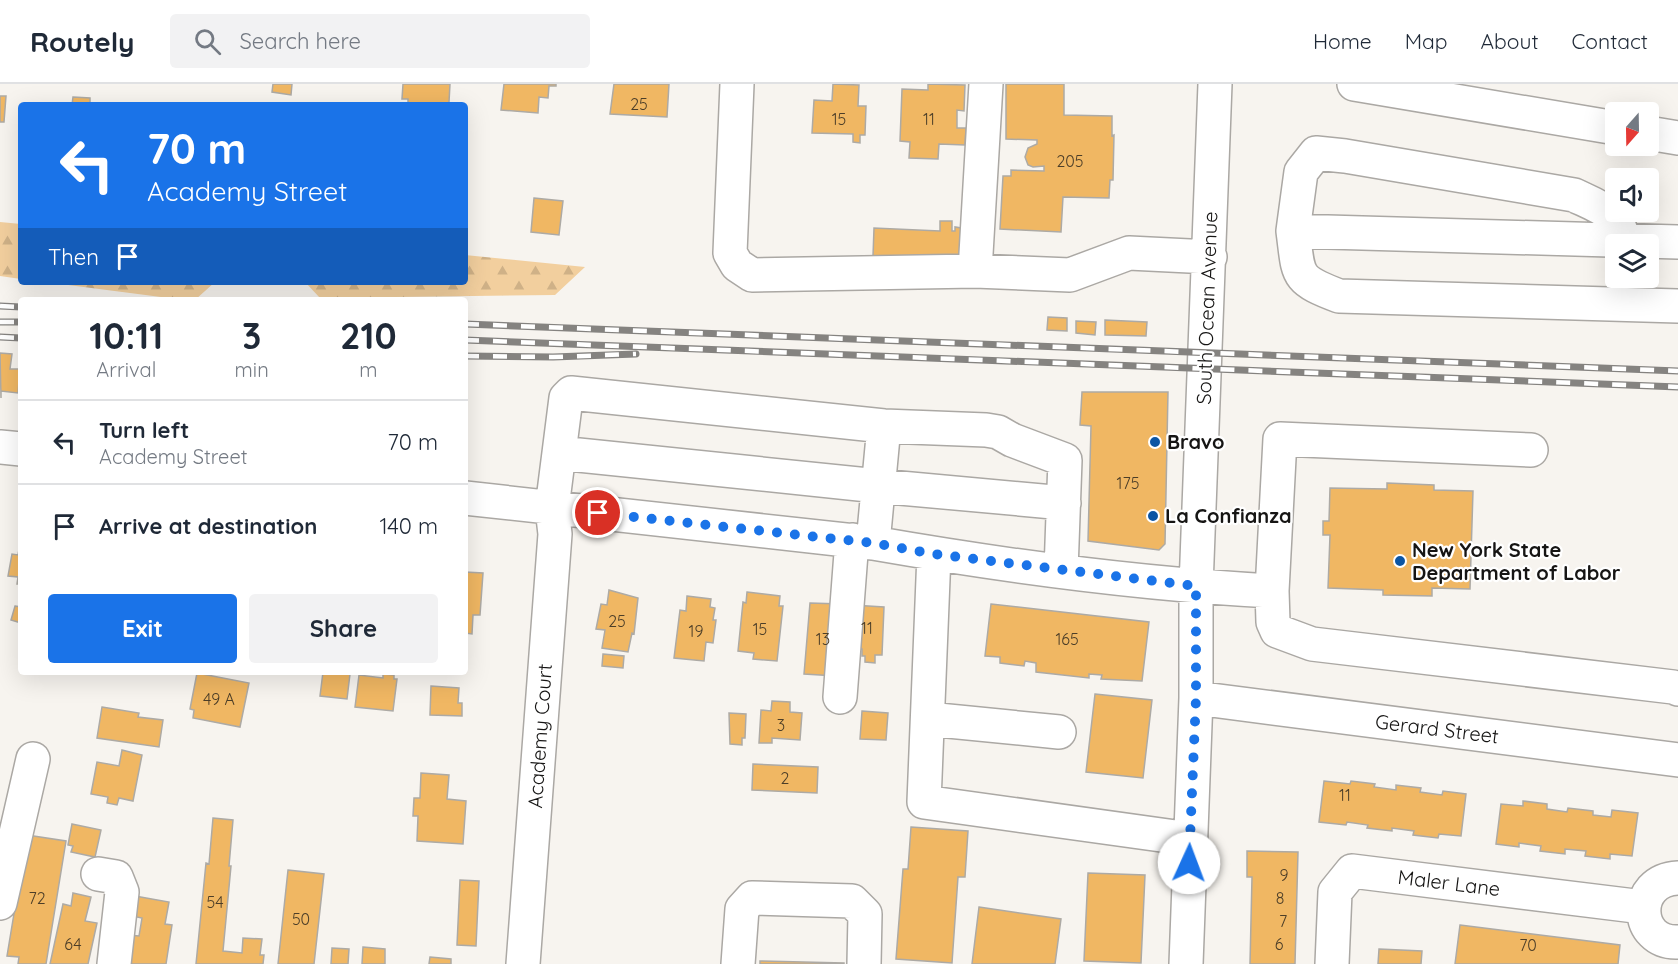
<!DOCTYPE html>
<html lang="en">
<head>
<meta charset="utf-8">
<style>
  body { margin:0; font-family:Quicksand,sans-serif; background:#f2f2f3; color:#1f2937; height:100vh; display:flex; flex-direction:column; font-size:22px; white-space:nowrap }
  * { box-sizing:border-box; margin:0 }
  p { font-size:20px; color:#747a83 }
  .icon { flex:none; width:33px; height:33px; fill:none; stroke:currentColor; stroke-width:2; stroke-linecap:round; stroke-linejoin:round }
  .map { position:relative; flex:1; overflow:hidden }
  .panel { position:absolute; left:18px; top:213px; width:450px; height:378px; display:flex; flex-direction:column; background:#fff; border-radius:6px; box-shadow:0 6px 24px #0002 }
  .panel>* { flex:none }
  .hud { position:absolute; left:18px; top:18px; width:450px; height:183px; border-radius:6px; box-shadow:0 6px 24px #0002; background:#1a73e8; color:#fff; overflow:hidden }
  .needle { width:39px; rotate:200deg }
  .controls { position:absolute; left:1605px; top:18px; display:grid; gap:12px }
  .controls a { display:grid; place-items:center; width:54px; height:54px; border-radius:6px; background:#fff; box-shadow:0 6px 24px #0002; font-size:30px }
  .pin { position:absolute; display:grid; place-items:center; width:51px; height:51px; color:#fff; margin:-26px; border:3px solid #fff; border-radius:50%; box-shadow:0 2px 6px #0007 }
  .me { position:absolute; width:66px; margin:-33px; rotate:2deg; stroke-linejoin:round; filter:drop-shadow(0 0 4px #0008) }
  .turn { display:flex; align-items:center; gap:21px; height:126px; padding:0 30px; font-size:27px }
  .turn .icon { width:78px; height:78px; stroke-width:2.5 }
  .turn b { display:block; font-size:42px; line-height:51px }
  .then { display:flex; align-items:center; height:57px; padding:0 30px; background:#0003; gap:12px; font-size:22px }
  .eta { display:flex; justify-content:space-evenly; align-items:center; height:102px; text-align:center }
  .eta b { font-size:36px; font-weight:800; line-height:42px }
  .action { display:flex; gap:12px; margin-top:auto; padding:12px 30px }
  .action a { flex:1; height:69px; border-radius:6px; background:#1a73e8; color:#fff; font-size:24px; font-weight:800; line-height:69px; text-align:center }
  .action a+a { background:#f2f2f3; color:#1f2937 }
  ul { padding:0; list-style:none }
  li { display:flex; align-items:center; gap:18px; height:84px; padding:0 30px; border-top:2px solid #e0e1e3 }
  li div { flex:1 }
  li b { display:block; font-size:22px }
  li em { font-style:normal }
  header { display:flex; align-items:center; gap:36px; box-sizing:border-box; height:84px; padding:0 30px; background:#fff; border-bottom:2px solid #e0e1e3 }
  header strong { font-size:28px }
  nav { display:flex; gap:33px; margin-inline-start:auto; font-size:21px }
  .search { width:420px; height:54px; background:#f2f2f3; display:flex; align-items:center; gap:15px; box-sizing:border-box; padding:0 21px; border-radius:6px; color:#747a83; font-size:22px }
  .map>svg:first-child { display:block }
  .forest { fill:url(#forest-firs) }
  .building { fill:#f0b763; stroke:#adaaa5; stroke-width:1.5 }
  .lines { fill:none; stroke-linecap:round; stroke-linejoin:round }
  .minor-casing { stroke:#aba8a4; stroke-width:36 }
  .minor { stroke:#fff; stroke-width:33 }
  .rail-casing { stroke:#858380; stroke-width:7 }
  .rail { stroke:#fff; stroke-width:4.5; stroke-dasharray:14; stroke-linecap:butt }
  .route { stroke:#1a73e8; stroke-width:10; stroke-dasharray:0 18 }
  .poi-dot { fill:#0b55a4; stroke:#fff; stroke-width:2 }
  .labels { text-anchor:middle; stroke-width:4.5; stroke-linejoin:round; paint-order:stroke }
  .number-label { font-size:16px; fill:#4c3e28 }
  .street-label { font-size:20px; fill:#161514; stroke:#fff }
  .poi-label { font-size:20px; font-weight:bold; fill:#161514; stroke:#fff; text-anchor:start }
</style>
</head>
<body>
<header>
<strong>Routely</strong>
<div class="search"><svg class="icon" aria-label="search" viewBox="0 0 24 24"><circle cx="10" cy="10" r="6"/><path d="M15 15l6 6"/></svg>Search here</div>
<nav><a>Home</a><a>Map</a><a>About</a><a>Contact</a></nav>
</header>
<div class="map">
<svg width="1678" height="880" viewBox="0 0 1678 880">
  <defs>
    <pattern id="forest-firs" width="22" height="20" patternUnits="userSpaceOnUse" patternTransform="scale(1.5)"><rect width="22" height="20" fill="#f2cf9e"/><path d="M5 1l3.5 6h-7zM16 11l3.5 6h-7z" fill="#cfb187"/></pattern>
  </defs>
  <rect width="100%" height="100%" fill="#f7f4ef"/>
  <path class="forest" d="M0 138 21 140V195L0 192Z
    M465 171 585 183 555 211 320 214 305 198H465Z
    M45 198H215L195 216H184Z"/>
  <path class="building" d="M273 0H292L291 11 272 8Z
    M403 0H450L449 18 447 21H411L408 18V15H402Z
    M504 0H556V2H549L548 14 539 13 538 29 501 26Z
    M614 0H669L667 33 610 30Z
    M833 0 859 1 858 22H866L865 51H860V59L853 58V50L812 49 814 16 832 17Z
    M928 0 965 1 964 27 957 26V44H966L965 61 939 60 938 75 909 74 910 58 900 57 902 5 928 6Z
    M1006 0H1064V31L1112 32V52L1114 51 1113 96H1110L1109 114 1063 113 1061 148 1000 145 1003 92H1011V86L1044 87V82L1033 83 1028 81 1025 73 1028 64 1037 60V56L1006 55Z
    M0 12H6L4 38H0Z
    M73 13 90 14V21H72Z
    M534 114 563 117 559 151 531 148Z
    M940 137H952V147H955V143L961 144 960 175 873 172 874 144 940 147Z
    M1048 233 1067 234V247L1047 246Z
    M1105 236 1147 238 1146 252 1105 251Z
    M1076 237 1096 238 1095 251 1076 249Z
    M0 269 12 270 10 285H20L18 309 1 307V314Z
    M1082 308H1168L1165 460 1159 466 1088 457 1091 342 1080 341Z
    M1387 399 1434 401V406L1473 407 1470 505 1432 504V512L1383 511V506L1328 504 1330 451H1323V437H1329L1330 404 1387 405Z
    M21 455V500H17L18 493 8 492 12 470 18 471Z
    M465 488 483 489 480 531H473L472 550 465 549V551Z
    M609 506 638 514 634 550 632 549 628 568 602 564 605 546 596 545 601 520 607 521Z
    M747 508 780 512 779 522H783L777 577 753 575 754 569 738 567 743 518 746 519Z
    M687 512 711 515 710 523 715 524 713 536H716L713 559 706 558 704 577 674 574 680 526 686 527Z
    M810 519 841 520 836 592 804 590Z
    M991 520 1149 538 1142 597 1101 595 1102 591 1089 590V594L1036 588V579L1025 577 1024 582 1000 579V573L985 572Z
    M852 521 884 523 882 571H875V579L865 578V572H862V565H850Z
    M15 522 21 523V539L11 536Z
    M603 570 624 572 623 584 602 582Z
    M323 588 350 590 347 615 320 612Z
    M197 589 249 599 240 643 193 634 194 626 190 625Z
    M383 590 394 591V595H397L393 627 355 623 359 591 383 594Z
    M431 602 459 604 458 619H462V632L430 631Z
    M1095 610 1152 616 1143 694 1086 688Z
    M772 617 790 618V628L802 629 800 656 772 654V659H759L761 626 771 627Z
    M102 623 139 629 138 633 163 636 159 663 97 654Z
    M862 627 888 629 886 656 860 655Z
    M729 629 746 630 745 654H742V661L730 660Z
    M122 666 142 671 133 717 119 714 117 721 107 719 108 713 91 710 97 678 119 682Z
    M753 680 818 683 817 709 752 706Z
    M421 689 449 691 447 715 466 717 463 760 417 757 418 732H413L414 714H420Z
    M1324 697 1350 700 1351 697 1375 700 1374 703 1396 706V701L1421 704 1420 708 1442 711 1443 707 1466 710 1461 752 1439 750 1438 754 1413 751 1414 747 1392 744V747L1367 744 1368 741 1347 738 1346 741 1319 738Z
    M1523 717 1547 720V725L1567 728 1568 724 1593 727V731L1611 733 1612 726 1638 729 1632 772 1610 770V775L1585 772 1586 767 1565 765V770L1540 767 1541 762 1519 759V763L1496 760 1501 720 1523 722Z
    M213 734 233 736 229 782H231L223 867 242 869 243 854 262 855 260 871H264L263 880H196L206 779 209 780Z
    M72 740 101 746 95 773 71 768 73 762 68 761Z
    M911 743 968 747 965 793H958L952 879 896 875 903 785H908Z
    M27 751 66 757 46 880H18L19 873 7 872Z
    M1247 767 1298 768 1295 880H1250L1252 793H1247Z
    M288 786 324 790 314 880H278Z
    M1088 789 1145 791 1141 879 1084 877Z
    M460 796 479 797 476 862 457 861Z
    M73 809 91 813 85 837 97 839 88 880H50L63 820 71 822Z
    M135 812 169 818 165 840 172 841 166 880H124L129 851 139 852 142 834 132 832Z
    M979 823 1061 835 1055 880H972Z
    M1460 841 1620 861 1618 880H1455Z
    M363 863 385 865V880H362Z
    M332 864 349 865 348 880H331Z
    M1379 865 1422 867 1421 880H1378Z
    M430 873 451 875V880H429Z
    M760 877 844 879V880H760Z"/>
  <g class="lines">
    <g class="minor-casing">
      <path id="minor" d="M737 0 730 169 737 181 752 191 975 187 1070 191 1129 169 1210 173
        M1354 0 1616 44
        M1648 49 1678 54
        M1293 147 1301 88 1316 69 1345 72 1574 111C1599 123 1622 129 1623 160
        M1678 158 1293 147C1299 192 1294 195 1339 212L1678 222
        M975 187 986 0
        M0 363 21 365
        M559 369 878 402 1064 419
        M465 414 873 459C1005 482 1139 500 1272 507L1273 538 1277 547 1312 560 1673 603 1678 605
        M873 459 884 342
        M934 470 924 718 1190 755
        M1272 507 1280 355 1531 366
        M840 613 852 456
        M1196 614 1678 676
        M928 635 1059 648
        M98 790 116 793 122 808 114 880
        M1678 794C1631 796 1634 860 1678 858
        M0 819 33 675
        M523 880 555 450 552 424 566 314 571 309 884 342 986 346 998 348 1012 356 1065 376 1061 487
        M738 880 742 825 752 814 852 817 865 830 864 880
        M1186 880 1196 614V503L1215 0
        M1332 880 1335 808 1352 787 1643 823"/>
    </g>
    <use href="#minor" class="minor"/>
    <g class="rail-casing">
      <path id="rail" d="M0 222 21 223
        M0 238H21
        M465 240 1678 287
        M0 253 21 254
        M465 256 1678 303
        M465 272 553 273 636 270"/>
    </g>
    <use href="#rail" class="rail"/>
  </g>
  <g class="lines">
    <path class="route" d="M598 429 873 459 934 470 1196 502V614L1189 779"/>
  </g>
  <g class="poi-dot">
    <circle cx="1155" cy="358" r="6"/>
    <circle cx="1153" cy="432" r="6"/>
    <circle cx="1400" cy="477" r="6"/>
  </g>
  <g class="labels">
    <g class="number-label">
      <text x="639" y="26">25</text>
      <text x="839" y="41">15</text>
      <text x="929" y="41">11</text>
      <text x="1070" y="83">205</text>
      <text x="1128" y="405">175</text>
      <text x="617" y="543">25</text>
      <text x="867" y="550">11</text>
      <text x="760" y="551">15</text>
      <text x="696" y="553">19</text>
      <text x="823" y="561">13</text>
      <text x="1067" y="561">165</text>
      <text x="219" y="621">49 A</text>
      <text x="781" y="647">3</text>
      <text x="785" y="700">2</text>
      <text x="1345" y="717">11</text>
      <text x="1284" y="797">9</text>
      <text x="37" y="820">72</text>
      <text x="1280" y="820">8</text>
      <text x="215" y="824">54</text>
      <text x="301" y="841">50</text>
      <text x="1283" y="843">7</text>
      <text x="73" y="866">64</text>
      <text x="1279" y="866">6</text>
      <text x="1528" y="867">70</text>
    </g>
    <g class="street-label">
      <text transform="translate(1207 224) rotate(-88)" y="7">South Ocean Avenue</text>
      <text transform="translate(1437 645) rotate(7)" y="7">Gerard Street</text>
      <text transform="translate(540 652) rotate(-86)" y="7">Academy Court</text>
      <text transform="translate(1449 799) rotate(7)" y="7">Maler Lane</text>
    </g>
    <g class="poi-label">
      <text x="1167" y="365">Bravo</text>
      <text x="1165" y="439">La Confianza</text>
      <text x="1412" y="473">New York State<tspan x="1412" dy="23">Department of Labor</tspan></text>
    </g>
  </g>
</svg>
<div class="controls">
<a><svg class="needle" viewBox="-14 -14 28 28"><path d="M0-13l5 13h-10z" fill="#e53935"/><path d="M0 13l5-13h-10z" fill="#747a83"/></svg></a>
<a><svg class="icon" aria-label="sound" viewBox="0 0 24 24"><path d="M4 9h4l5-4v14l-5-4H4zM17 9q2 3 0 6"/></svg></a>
<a><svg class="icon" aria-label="layers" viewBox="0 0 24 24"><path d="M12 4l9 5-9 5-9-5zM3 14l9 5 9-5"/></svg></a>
</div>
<div class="pin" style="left:598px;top:429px;background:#d93025"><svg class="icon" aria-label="arrive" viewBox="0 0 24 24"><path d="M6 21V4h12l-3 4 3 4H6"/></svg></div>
<svg class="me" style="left:1189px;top:779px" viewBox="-20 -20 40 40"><circle r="19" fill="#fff"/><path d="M0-13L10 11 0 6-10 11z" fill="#1a73e8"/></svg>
<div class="hud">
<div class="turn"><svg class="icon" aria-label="left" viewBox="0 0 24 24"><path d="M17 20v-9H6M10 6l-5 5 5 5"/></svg><div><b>70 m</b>Academy Street</div></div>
<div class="then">Then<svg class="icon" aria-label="arrive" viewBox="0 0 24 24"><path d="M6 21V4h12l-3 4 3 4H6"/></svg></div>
</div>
<section class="panel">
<div class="eta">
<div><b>10:11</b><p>Arrival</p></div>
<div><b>3</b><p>min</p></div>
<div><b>210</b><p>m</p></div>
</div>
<ul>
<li><svg class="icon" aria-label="left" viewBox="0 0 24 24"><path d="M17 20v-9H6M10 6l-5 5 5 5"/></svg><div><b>Turn left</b><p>Academy Street</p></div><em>70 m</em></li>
<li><svg class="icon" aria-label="arrive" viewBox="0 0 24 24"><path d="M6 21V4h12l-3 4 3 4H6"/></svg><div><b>Arrive at destination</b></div><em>140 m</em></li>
</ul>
<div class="action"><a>Exit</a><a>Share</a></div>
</section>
</div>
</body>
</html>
